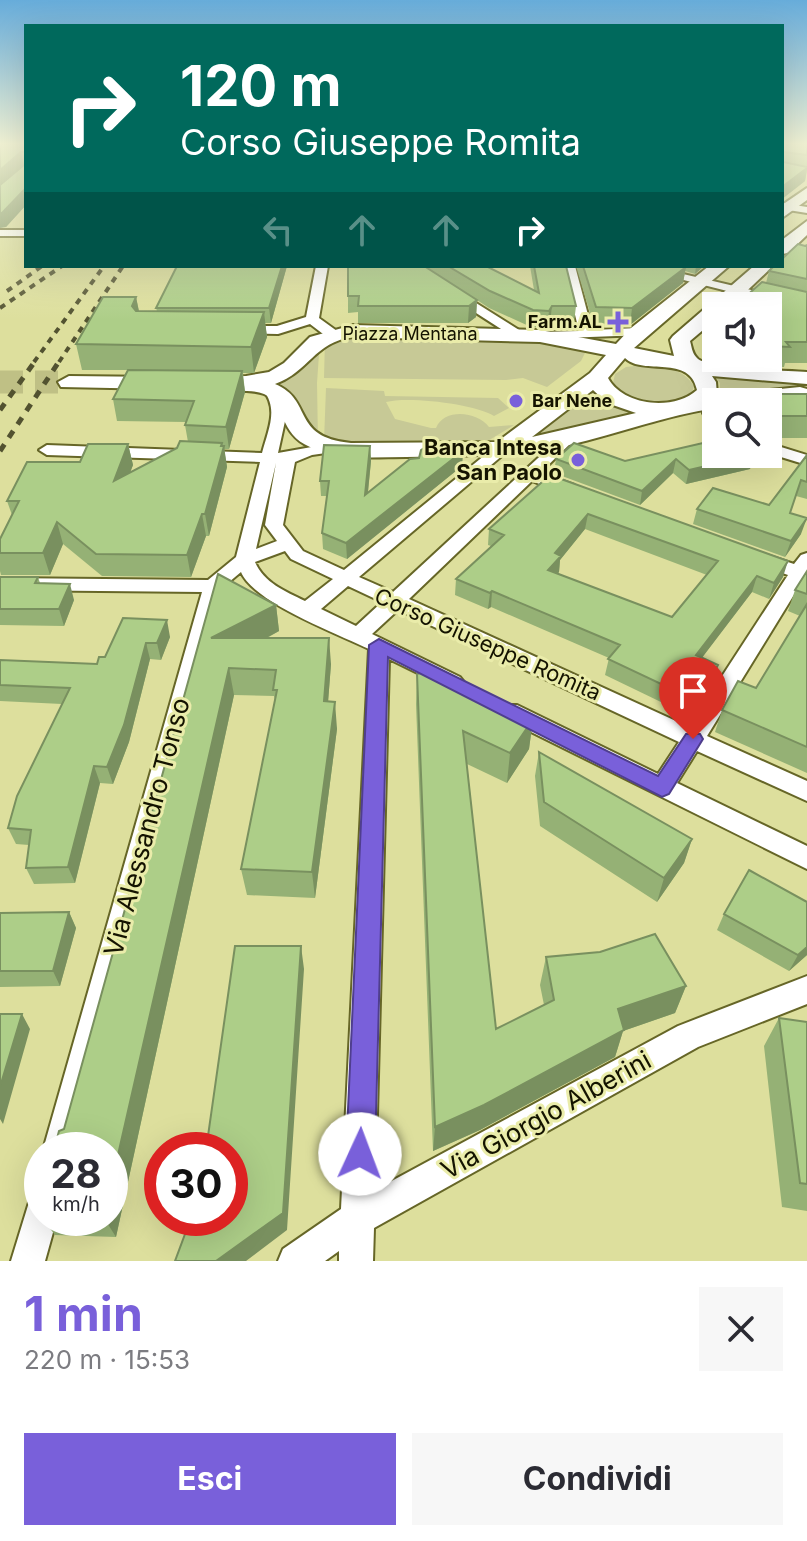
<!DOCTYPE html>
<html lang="it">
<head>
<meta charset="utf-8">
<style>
  body { margin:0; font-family:Inter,sans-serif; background:#f7f7f7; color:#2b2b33; height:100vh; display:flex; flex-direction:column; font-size:30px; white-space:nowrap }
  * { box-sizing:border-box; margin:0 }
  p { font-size:26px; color:#7c7c81 }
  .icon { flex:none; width:44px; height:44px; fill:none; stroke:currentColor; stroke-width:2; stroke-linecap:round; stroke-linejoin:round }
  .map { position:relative; height:1261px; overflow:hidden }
  .sheet { display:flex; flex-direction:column; background:#fff; flex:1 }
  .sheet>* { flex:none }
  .hud { position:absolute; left:24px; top:24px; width:760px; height:244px; border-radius:0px; box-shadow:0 8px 32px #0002; background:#00695c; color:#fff; overflow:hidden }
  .fabs { position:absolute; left:702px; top:292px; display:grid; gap:16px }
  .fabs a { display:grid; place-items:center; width:80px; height:80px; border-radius:0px; background:#fff; box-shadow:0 8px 32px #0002; font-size:40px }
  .speed { position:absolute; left:24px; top:1132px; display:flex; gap:16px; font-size:40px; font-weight:700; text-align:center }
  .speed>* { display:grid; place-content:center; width:104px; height:104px; border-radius:50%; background:#fff; box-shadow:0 8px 32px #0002; line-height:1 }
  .speed small { font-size:20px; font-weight:400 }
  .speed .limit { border:12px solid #d22; background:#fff; color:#111 }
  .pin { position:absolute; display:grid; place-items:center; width:68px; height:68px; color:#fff; margin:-82px -34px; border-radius:50% 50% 50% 0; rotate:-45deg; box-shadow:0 0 8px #0007 }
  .pin .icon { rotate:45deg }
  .me { position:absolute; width:88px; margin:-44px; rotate:2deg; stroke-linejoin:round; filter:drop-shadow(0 0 6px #0008) }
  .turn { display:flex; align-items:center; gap:28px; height:168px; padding:0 24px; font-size:36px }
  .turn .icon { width:104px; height:104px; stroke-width:2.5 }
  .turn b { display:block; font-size:56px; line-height:68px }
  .lanes { display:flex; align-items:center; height:76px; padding:0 24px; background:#0003; justify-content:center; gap:40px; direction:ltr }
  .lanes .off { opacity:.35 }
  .round { display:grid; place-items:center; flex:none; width:84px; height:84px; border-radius:0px; background:#f7f7f7 }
  .overview { display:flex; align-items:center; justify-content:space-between; height:136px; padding:0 24px }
  h1 { font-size:48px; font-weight:700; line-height:60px; color:#7960da }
  .primary-button { display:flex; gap:16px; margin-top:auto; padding:16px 24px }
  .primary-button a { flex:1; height:92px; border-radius:0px; background:#7960da; color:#fff; font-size:32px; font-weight:700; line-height:92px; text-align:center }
  .primary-button a+a { background:#f7f7f7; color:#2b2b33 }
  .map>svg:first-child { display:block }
  .green { fill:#c7c996 }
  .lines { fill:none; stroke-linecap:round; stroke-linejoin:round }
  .secondary-tunnel { stroke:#bfc085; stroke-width:23; stroke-dasharray:23 12; stroke-linecap:butt }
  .street-casing { stroke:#666627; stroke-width:4 }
  .secondary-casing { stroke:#666627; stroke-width:4 }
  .street { fill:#fff; fill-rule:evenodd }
  .secondary { fill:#fff; fill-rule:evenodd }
  .rail-far1 { stroke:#525230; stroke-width:4; stroke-dasharray:6 6; stroke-linecap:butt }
  .rail { stroke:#525230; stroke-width:5; stroke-dasharray:8 8; stroke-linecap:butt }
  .wall { fill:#95b175; fill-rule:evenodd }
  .shaded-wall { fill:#79905f }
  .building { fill:#adce88; stroke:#79905f; stroke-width:2; fill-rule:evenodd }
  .route { fill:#7960da; stroke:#4f3e8e; stroke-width:2 }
  .poi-dot { fill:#7960da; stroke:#eaecaa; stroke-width:3 }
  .labels { text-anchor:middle; stroke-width:6; stroke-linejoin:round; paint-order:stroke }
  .far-poi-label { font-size:18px; font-weight:bold; fill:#141300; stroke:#eaecaa; text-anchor:end }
  .far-street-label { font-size:18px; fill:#141300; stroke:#eaecaa }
  .poi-label { font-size:22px; font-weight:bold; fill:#141300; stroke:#eaecaa; text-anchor:end }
  .street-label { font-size:22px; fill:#141300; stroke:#eaecaa }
  .near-street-label { font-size:26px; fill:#141300; stroke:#eaecaa }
</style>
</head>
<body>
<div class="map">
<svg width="807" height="1261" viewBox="0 0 807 1261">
  <rect width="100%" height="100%" fill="#dddf9d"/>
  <path class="green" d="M334 335 541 337 585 353 581 361 547 387 523 378 506 380 324 378 325 339Z
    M320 340 317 383 318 441 262 381Z
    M643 365C663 366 683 368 694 386L692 392C672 410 628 405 613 383L615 374 626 367Z
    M713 374 807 382V387L720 392V383Z
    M326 388 384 391 385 396 498 398 509 408 494 416C476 404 408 396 386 402L395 419 431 428H436C444 408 477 411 489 427L514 425 481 445 375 447 324 441Z
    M593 392 610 404 637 413 532 437Z"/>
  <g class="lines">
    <path class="secondary-tunnel" d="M0 382H69"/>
    <g class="street-casing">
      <path id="street" d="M782 203 807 207V213L782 209Z
        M0 230H26V236H0Z
        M316 266H328L319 318 337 331V337H327L310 324 278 334 233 333V327L238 326H277L306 317Z
        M403 266H417L527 335 515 338Z
        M563 266H575L592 330 638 328 643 329V335L537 339V333L542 332 579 331Z
        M628 266H649L807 303V311Z
        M270 386 285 397 287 412 278 453 334 443 342 448 340 451 312 455 295 462 283 525 303 551 344 570 496 446 502 444 510 449 359 577 393 592 563 435H573V441L540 473 574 485 576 489 574 493H562L532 481 409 599 689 727 788 575 757 564 754 560 757 556 763 554 794 564 801 555 807 553V581L803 580 707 736 807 781V801L697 751 677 783 807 846V869L501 717 498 711 501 705H517L658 774 679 742 398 610 372 634 460 677 464 682 460 687H446L389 659 375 1190 678 1026 807 976V1004L698 1047 374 1228 373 1261H339V1251L325 1261H278L283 1249 341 1209 369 649C338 634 253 602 241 572L222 588 75 1150H43L202 592 0 590V578L208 580 236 557 260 462 47 455 39 450 47 445 262 453C268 430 279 409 263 390ZM276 463 265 525 277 541 256 549ZM285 551 291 559 333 579 305 601C285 591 264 583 255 562ZM348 586 382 602 356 626 321 609Z
        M716 403V430L711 428 703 413Z
        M768 443 807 455V465L768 453Z
        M42 1194V1218H57L45 1261H11L30 1199Z"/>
    </g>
    <g class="secondary-casing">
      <path id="secondary" d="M807 188V200L782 218V205Z
        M807 221V235L788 253 782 254V240Z
        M709 266H729L634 348 674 356 670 340 673 336 754 266H773L731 306H716V319L690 341C692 348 692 354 698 359 713 370 785 370 807 372V384L712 376 716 382 717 395 800 387 807 389V399L716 402V408C666 415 618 434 569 445 514 456 461 456 406 457 374 457 340 461 310 447 279 434 286 404 264 394 245 386 205 397 194 383L205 377 246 376 269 372 284 363 310 337 353 325 540 330 616 344 631 328ZM353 337 540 342 606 355 590 373 497 442 351 443C290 437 314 400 275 384 309 372 314 342 353 337ZM625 358C643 376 690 354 697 390 674 411 623 406 608 378ZM593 390 607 403 636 413 532 437Z
        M69 376 161 377 172 383 161 389 61 387 58 382Z"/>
    </g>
    <use href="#street" class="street"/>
    <use href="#secondary" class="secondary"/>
    <path class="rail-far1" d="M7 291 42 266
      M0 308 62 266
      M34 362 104 266
      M59 362 123 266"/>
    <path class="rail" d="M0 410 36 360
      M0 451 60 360"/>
  </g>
  <path class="wall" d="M0 144H26V205L6 227Z
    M782 144H807V171L805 181 782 199Z
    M807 245V363H785L784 367 750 366 727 364 717 358H768V306L766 283 769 271Z
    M287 266 271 323H265L267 337 254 373H243L245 392 229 449H224L227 467 209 536H206L191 577 102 576 63 544 50 575H1L0 571V539L12 515 7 501 80 462 128 444 133 465 130 472 188 442 185 425 186 422 117 421 113 399 128 370H82L76 344 136 297 139 311H157L156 308Z
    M348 266H486L534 290 530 266H566L576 306 574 323H550L547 328 531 327 489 308 477 300 476 317 468 323H358V312L348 313Z
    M576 266H704L695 274 685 271 683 283 630 325 593 323Z
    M716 323V357L704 350 708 330Z
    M807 394V438H768V402Z
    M370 446 371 461 368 493 419 458 463 451 462 466 347 559 323 549 322 533 327 496H321L320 481Z
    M754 455 750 469 686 484 673 473 640 505 554 473 556 459 625 461Z
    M807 455V499L796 496 790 513 801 534 785 557 693 524 697 509 769 505Z
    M550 475 783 577 769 599 752 592 702 657 718 665 713 681 692 717 605 675 609 658 491 607 488 609 455 595 456 579 491 546 488 545 489 529ZM585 529 707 575 672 617 557 574 559 572 560 560Z
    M807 571V773L715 732 722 710 756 688 800 616 788 611 795 590Z
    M218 574 276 605 279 631 267 638 331 664 328 702 337 729 315 898 247 895 241 869 275 700 274 696 234 695 116 1237 55 1235 42 1218H110L64 1129Z
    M0 577H38L40 583 74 600 64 626 0 625Z
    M123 618 170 637 161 660 150 659 129 742 113 784 100 783 75 883 34 884 26 868 29 845 16 844 8 828 62 704 0 701V660L97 664 105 657Z
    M417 674 533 719 529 749 507 783 467 764 496 1029 544 1005 540 985 546 957 686 986 675 1013 623 1031 615 1057 480 1130 433 1151 416 704Z
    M539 752 692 839 684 863 657 902 540 826 535 776Z
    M69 912 76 928 60 986 0 987V913Z
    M724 914 807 955 789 971 717 930Z
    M779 1018 807 1022V1211L782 1207 764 1046Z"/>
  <path class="shaded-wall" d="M21 152 24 165 0 186V170Z
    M807 168 805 181 782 199V187Z
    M26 188V205L6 227 0 228V213Z
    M282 266H287L271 323 269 308Z
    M696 266H704L695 274Z
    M686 267 683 283 630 325 632 308Z
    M136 297 141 322 132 306Z
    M477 300 476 317 468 323 469 306Z
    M552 306 550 323 547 328 549 311Z
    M264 312 267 337 254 373 251 347Z
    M242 371 245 392 229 449 226 427Z
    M222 443 223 450 224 446 227 467 209 536 205 514Z
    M128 444 133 465 119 502 114 481Z
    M370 446 371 461 366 510 365 495Z
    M463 451 462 466 347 559 346 543Z
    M754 455 750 469 686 484 689 470Z
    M676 459 673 473 640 505 642 491Z
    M202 514 206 536 191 577 187 555Z
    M588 514 585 529 560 560 559 572 546 586 548 570 555 553Z
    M807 518 801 534 785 557 791 541Z
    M57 522 63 544 50 575 43 553Z
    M788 561 783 577 769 599 774 583Z
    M757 576 752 592 692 671 696 655Z
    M70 584 74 600 64 626 59 609Z
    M492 591 491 607 488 609 490 593Z
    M276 605 279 631 216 665 211 638Z
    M167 620 170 637 161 660 157 643Z
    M329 638 331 664 326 728 324 701Z
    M146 643 150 659 129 742 113 784 107 767Z
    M718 665 713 681 692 717 697 701Z
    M229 668 234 695 116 1237 104 1218H110V1190Z
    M335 702 337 729 315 898 312 872Z
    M533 719 529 749 507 783 510 753Z
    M94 766 100 783 75 883 68 867Z
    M692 839 684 863 657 902 664 878Z
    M69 912 76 928 60 986 53 971Z
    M301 946 304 969 287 1230 246 1261H216Z
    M807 947V955L789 971 798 955Z
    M686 986 675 1013 623 1031 615 1057 480 1130 433 1151 435 1127 618 1009Z
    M22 1014 30 1029 3 1124 0 1119V1087Z"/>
  <path class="building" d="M0 144H26V188L2 213H0V185L25 164V152H21L0 170Z
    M782 144H807V155L783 152V162L807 167V168L782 187Z
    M798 244 805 246 807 245V279L769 271 774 266H782V259Z
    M177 266H282L269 308H156Z
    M348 266H424L477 300 469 306H358L359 296H348Z
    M448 266H486L539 293 534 266H566L576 306H552L549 311 533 310 490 291Z
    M583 266H683L686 267 632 308 596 307Z
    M762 282 807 292V342H786L790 347 768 346V306H735Z
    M103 297H136L132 306 136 311 264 312 251 347 76 344Z
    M716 323V334L708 330Z
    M128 370 242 371 226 427 185 425 194 401 113 399Z
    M770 394H807V416H768V402H764Z
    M716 440V454L754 455 689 470 676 459 642 491 556 459 574 443 625 461Z
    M180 441 222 443 221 446H224L205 514H202L187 555 96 554 57 522 43 553H0V539L19 501H7L27 462H80L88 444H128L114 481 177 448Z
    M430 444H444L463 451 346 543 322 533 329 481H320L324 445 370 446 365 495 410 459 419 458 421 450Z
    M807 455V482L801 480 790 513 807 518 791 541 697 509 713 488 769 505Z
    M550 475 788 561 774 583 757 576 696 655 718 665 697 701 608 659 620 645 492 591 490 593 456 579 504 535 489 529ZM588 514 718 561 672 617 548 570 561 556 555 553Z
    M807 571V594L795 590Z
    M218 574 276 605 211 638H329L324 701 335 702 312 872 241 869 277 690H273L276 670 229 668 110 1190V1150H54L59 1131 64 1129Z
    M0 577H38L35 583 70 584 59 609H0Z
    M807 604V747L722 710 738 681 756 688Z
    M123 618 167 620 157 643H146L124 725 107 767 94 766 68 867 26 868 31 830 8 828 17 796 70 688 0 685V660L97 664 99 657H105Z
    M434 669 533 719 510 753 463 731 496 1029 554 1000 546 957 600 952 655 934 686 986 618 1009 624 1030 484 1105 435 1127 417 674Z
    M539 752 692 839 664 878 544 802Z
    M749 870 807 902V947L798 955 724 914Z
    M69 912 53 971H0V913Z
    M235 946H301L283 1213 216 1261H175L191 1218H230V1150H206Z
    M0 1014H22L0 1087Z
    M779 1018 807 1022V1184L800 1183Z"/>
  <linearGradient id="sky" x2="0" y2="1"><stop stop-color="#67acda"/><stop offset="0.45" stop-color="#f0f1d3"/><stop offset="1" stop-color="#f0f1d3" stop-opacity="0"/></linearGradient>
  <rect width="807" height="320" fill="url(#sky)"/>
  <path class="route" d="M379 639 658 776 686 734H700L703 739 669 794 662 797 388 657 375 1154 371 1165 360 1169 350 1165 346 1154 369 645Z"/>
  <g class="poi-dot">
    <path d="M614 310h8v8h8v8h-8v8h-8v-8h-8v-8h8z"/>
    <circle cx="516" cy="401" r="8"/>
    <circle cx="578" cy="460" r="8"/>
  </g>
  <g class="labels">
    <g class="far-poi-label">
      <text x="602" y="328">Farm.AL</text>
      <text x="532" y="407" text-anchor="start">Bar Nene</text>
    </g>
    <g class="far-street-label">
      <text x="410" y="340">Piazza Mentana</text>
    </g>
    <g class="poi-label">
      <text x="562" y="455">Banca Intesa<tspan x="562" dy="25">San Paolo</tspan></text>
    </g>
    <g class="street-label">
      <text transform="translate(488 644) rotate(24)" y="8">Corso Giuseppe Romita</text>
    </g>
    <g class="near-street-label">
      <text transform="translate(147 827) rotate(-75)" y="9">Via Alessandro Tonso</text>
      <text transform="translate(546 1115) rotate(-29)" y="9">Via Giorgio Alberini</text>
    </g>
  </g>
</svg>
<div class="fabs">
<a><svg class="icon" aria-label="sound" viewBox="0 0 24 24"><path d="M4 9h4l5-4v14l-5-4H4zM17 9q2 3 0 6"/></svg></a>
<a><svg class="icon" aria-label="search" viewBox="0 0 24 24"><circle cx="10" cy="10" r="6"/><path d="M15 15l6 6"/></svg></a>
</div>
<div class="speed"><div>28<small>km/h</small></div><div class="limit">30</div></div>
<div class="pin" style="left:693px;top:739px;background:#d93025"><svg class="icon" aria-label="arrive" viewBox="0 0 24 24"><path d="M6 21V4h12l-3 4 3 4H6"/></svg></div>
<svg class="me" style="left:360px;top:1154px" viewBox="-20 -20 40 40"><circle r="19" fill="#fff"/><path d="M0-13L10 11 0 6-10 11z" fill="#7960da"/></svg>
<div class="hud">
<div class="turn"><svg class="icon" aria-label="right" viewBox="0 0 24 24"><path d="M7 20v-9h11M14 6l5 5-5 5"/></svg><div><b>120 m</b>Corso Giuseppe Romita</div></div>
<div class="lanes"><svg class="icon off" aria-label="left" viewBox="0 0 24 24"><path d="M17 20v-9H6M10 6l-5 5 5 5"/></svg><svg class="icon off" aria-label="ahead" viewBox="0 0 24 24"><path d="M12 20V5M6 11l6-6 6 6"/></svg><svg class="icon off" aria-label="ahead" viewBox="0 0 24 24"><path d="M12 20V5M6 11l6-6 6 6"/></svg><svg class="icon" aria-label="right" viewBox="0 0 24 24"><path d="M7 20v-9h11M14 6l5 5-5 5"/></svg></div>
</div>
</div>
<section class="sheet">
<div class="overview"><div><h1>1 min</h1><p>220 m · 15:53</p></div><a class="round"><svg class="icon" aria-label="close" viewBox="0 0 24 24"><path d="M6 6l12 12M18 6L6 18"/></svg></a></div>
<div class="primary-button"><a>Esci</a><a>Condividi</a></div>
</section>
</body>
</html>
